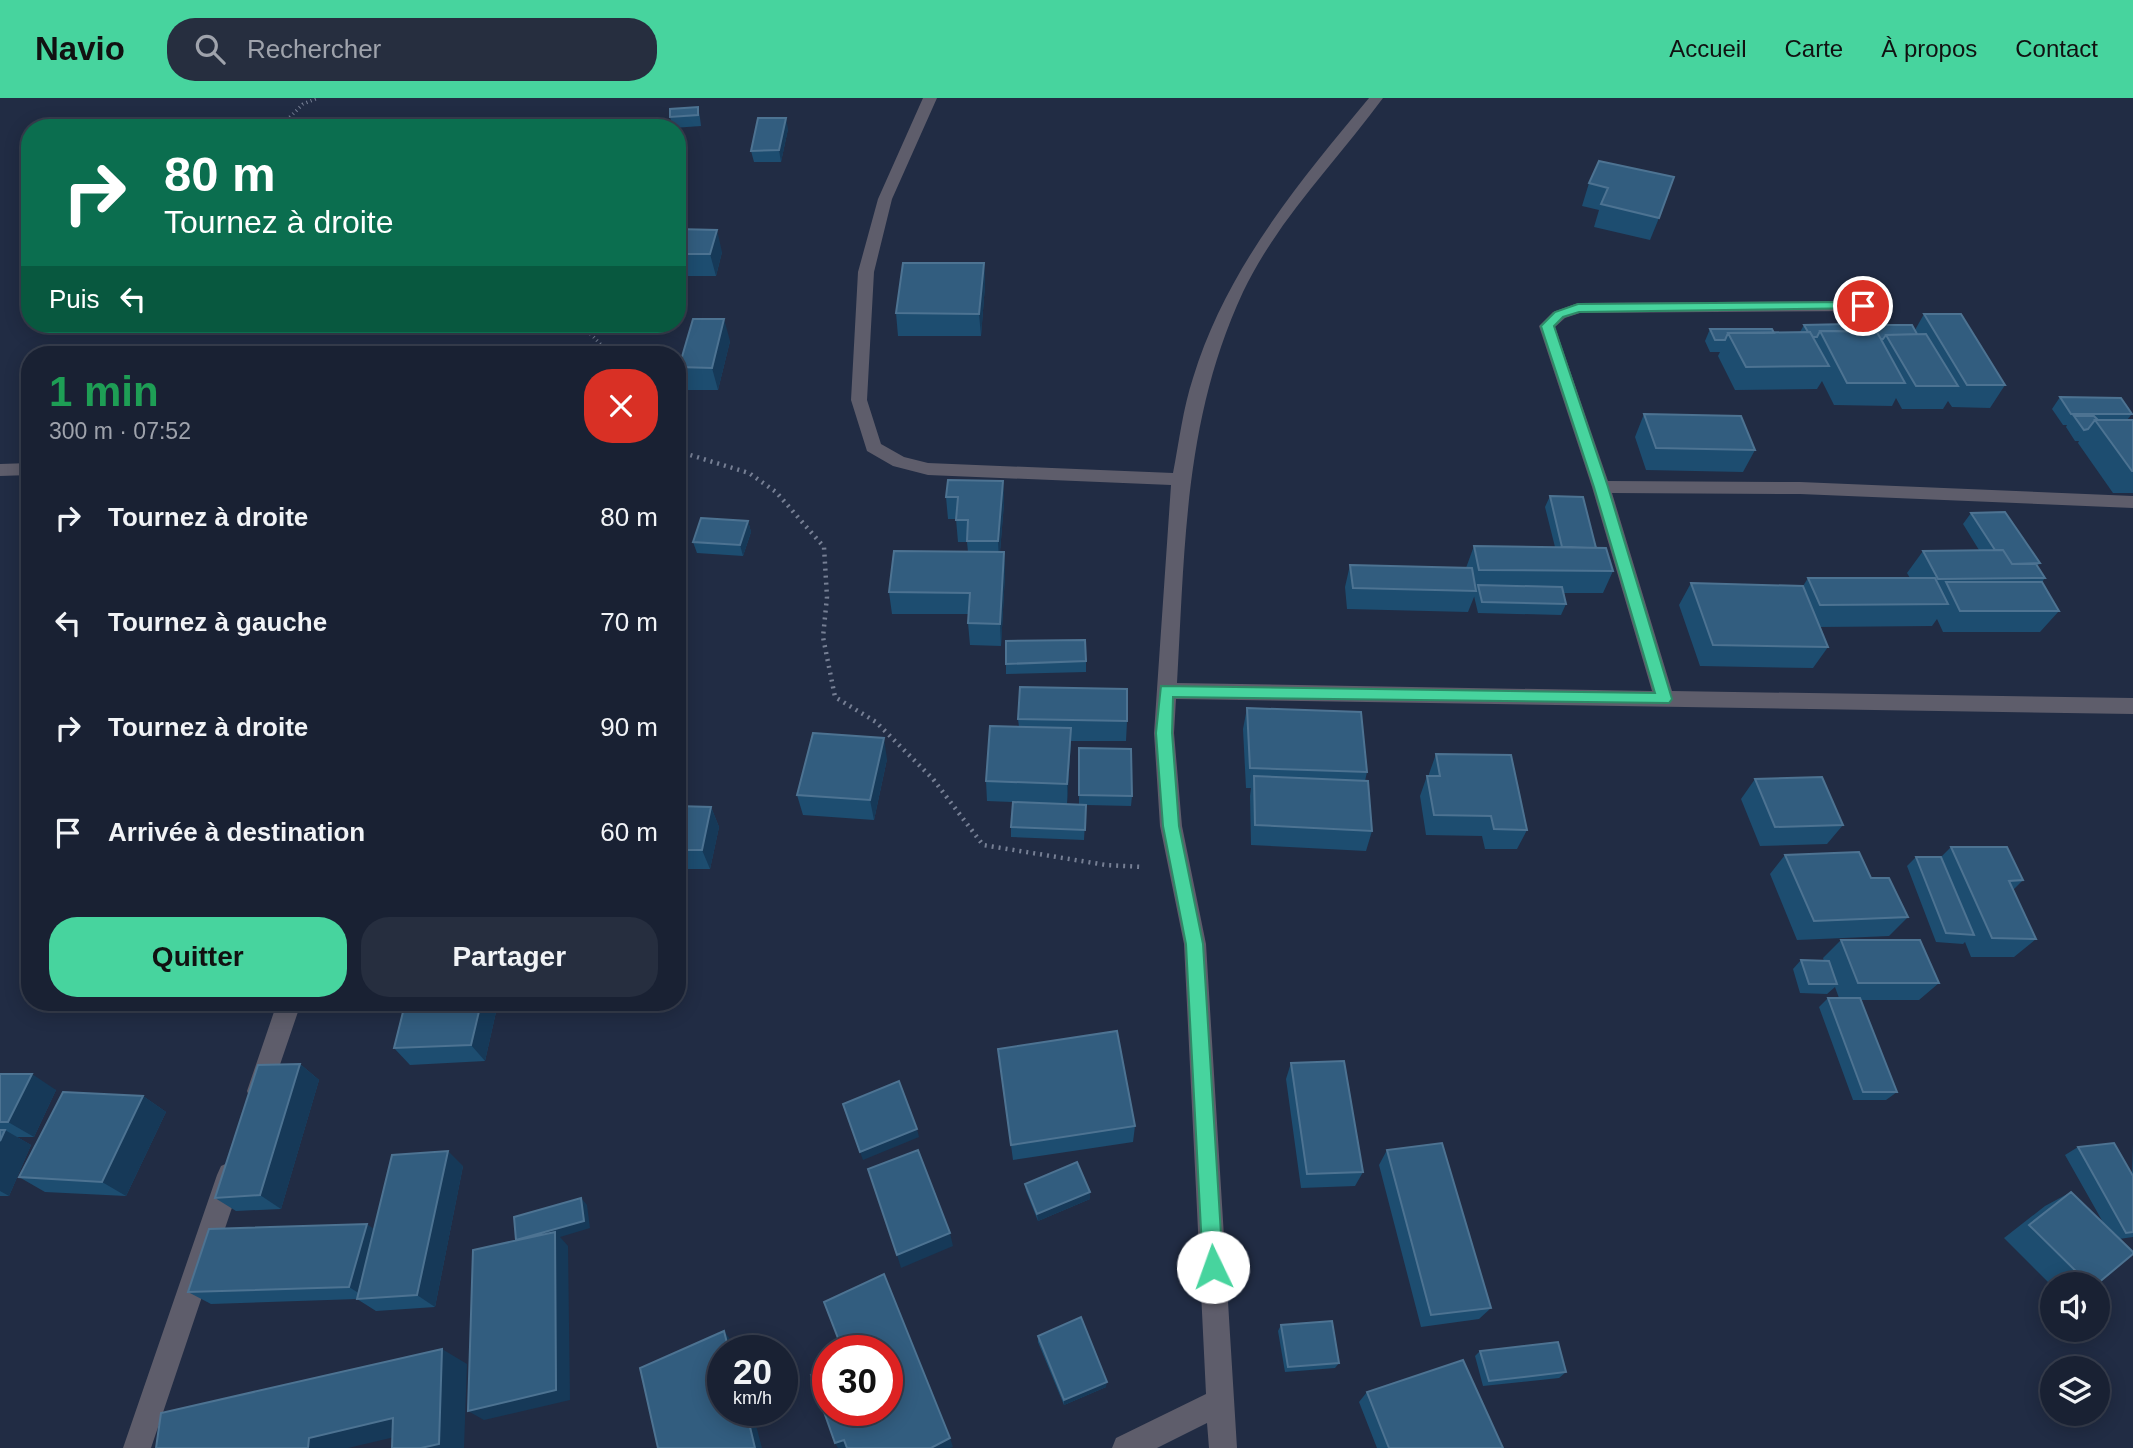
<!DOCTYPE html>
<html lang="fr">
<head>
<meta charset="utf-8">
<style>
  body { margin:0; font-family:Helvetica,sans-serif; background:#262e3f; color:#f1f3f6; height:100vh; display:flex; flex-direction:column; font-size:26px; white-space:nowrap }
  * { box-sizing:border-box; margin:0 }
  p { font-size:23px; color:#9fa3ac }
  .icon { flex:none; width:38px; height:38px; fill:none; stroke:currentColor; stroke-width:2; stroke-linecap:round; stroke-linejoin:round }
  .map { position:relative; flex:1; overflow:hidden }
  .side { position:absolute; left:21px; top:248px; width:665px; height:665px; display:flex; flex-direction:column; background:#192133; border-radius:28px; box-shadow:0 4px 18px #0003,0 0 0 2px #373e4e }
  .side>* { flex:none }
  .guide { position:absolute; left:21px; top:21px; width:665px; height:214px; border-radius:28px; box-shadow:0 4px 18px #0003,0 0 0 2px #373e4e; background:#0b6e4f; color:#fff; overflow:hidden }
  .tools { position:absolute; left:2040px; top:1174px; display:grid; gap:14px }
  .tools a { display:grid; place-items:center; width:70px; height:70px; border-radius:50%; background:#192133; box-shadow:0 4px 18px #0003,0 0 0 2px #373e4e; font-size:35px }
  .speed { position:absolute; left:707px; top:1237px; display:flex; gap:14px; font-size:35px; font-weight:700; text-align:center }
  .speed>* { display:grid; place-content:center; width:91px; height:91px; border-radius:50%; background:#192133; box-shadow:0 4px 18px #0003,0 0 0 2px #373e4e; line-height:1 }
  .speed small { font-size:18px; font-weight:400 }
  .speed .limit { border:10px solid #d22; background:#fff; color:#111 }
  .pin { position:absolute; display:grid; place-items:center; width:60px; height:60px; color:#fff; margin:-30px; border:4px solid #fff; border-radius:50%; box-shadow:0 2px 7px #0007 }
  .me { position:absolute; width:77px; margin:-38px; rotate:357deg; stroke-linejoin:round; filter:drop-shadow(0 0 5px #0008) }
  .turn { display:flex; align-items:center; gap:24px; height:147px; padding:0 28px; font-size:32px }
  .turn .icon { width:91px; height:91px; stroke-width:2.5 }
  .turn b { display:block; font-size:49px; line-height:60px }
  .then { display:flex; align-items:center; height:66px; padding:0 28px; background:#0003; gap:14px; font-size:26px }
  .round { display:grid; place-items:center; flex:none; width:74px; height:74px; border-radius:28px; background:#262e3f }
  .headline { display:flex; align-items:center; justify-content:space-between; height:119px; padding:0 28px }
  h1 { font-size:42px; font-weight:600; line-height:52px; color:#1e9e55 }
  .button { display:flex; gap:14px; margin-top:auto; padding:14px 28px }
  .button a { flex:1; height:80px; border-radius:28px; background:#47d49e; color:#111; font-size:28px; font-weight:600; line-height:80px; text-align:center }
  .button a+a { background:#262e3f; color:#f1f3f6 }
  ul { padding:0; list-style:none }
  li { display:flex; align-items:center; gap:21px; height:105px; padding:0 28px }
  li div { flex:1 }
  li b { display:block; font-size:26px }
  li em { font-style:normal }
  header { display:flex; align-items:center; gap:42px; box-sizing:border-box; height:98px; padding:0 35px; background:#47d49e; color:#111 }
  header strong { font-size:33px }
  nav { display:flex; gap:38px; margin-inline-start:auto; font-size:24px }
  .search { width:490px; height:63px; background:#262e3f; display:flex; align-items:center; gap:18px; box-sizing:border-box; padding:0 24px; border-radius:28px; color:#9fa3ac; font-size:26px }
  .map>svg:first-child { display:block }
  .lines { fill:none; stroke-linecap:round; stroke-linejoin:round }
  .path-far1 { stroke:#767f94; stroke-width:3.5; stroke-dasharray:1 3.5; stroke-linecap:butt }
  .path { stroke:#767f94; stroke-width:4.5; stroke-dasharray:2 5; stroke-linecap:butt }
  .street { fill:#5e5d6b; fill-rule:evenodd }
  .wall { fill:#1d4d70 }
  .shaded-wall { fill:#163958 }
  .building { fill:#325d7f; stroke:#4d7392; stroke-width:2 }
  .route { fill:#47d49e; stroke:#2e8a67; stroke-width:2 }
</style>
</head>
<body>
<header>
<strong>Navio</strong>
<div class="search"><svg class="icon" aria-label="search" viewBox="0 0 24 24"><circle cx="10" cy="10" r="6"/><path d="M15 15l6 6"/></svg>Rechercher</div>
<nav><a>Accueil</a><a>Carte</a><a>À propos</a><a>Contact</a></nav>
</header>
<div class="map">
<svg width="2133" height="1350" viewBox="0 0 2133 1350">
  <rect width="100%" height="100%" fill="#212c44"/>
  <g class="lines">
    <path class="path-far1" d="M283 30V26L303 6 318 0
      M581 226 611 257"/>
    <path class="path" d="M677 353 749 375 776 394 824 449 827 499 823 539 835 599 876 624 933 681 983 747 1106 767 1144 769"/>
    <path class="street" d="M923 0H937L892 101 874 174 867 302 881 346 904 359 928 365 1173 375C1179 344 1183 310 1193 280 1226 172 1298 85 1369 0H1383C1336 64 1278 121 1243 194 1184 321 1185 449 1177 585L1652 593 1592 389 1539 228 1553 214 1578 205 1863 203 1871 208 1863 213 1580 215 1565 220 1555 229 1608 383 1800 384 2133 398V410L1800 396 1612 395 1672 593 2133 600V616L1176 601 1174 635 1182 728 1206 846 1237 1350H1209L1207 1325 1157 1350H1112L1116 1340 1206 1296 1184 846 1160 728 1154 635 1171 387 928 377 893 368 867 353 851 302 858 174 878 101Z
      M30 365V377L0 378V366Z
      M277 905H301L271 993 268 1001 259 1005 250 1001 247 993Z
      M230 1064 239 1068 243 1077 151 1350H123L217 1077 221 1068Z"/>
  </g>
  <path class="wall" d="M698 9 700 20 701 28 673 30 670 19Z
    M788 31 781 64H754L751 53Z
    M1599 63 1659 120 1650 142 1594 129 1599 112 1582 108 1589 85Z
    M677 131 722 154 716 178H677Z
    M984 165 985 187 981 238H898L896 215Z
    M1924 216 2005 287 1990 310 1952 309 1948 303 1943 311H1902L1896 300 1892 308 1834 307 1822 283 1817 291 1735 292 1718 258 1720 254H1710L1705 243 1710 231 1774 235 1800 234 1804 227 1853 233 1869 234 1872 227 1915 232Z
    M730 243 718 292H685L679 269Z
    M2060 299 2132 316 2127 322H2133V395H2113L2078 345 2079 343H2075L2066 329 2067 327H2063L2052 311Z
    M1644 316 1755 352 1743 374 1646 372 1635 339Z
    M1003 383 1004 405 1000 454H1004L1005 476 1001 548 970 547 968 525 969 516H892L889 494 968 454 967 444H958L956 421H948L946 399Z
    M1550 398 1596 450 1613 473 1603 495H1564L1566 506 1561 517 1478 515 1474 498 1476 494 1468 514 1347 511 1345 489 1350 467 1466 470 1474 448 1555 449 1545 409Z
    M1971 415 2040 465 2037 468 2045 480 2042 484 2059 513 2040 534H1943L1937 521 1932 528 1819 529 1828 549 1813 570 1700 568 1679 507 1691 485 1803 488 1808 480H1910L1907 475 1923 453 1979 452 1963 426Z
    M748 423 751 434 743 458 697 455 693 444Z
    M1006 543 1086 563V574L1006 576Z
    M1247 610 1367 674 1365 683 1372 733 1366 753 1251 747 1250 698 1251 690H1246L1243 631Z
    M1018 621 1127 623 1126 643H1071L1067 706 987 703 986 683 1019 629Z
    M1079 650 1132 698 1131 708 1086 707 1084 742 1011 739V729L1079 707Z
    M1436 656 1527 732 1517 751H1485L1482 738 1426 737 1420 698 1427 678H1429V676Z
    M887 661 874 722 803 717 797 697Z
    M1755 681 1843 727 1827 746 1760 748 1741 701Z
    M677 708 711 709 719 729 710 771H677Z
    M1951 749 2023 782 2013 792 2036 841 2014 859H1971L1965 844 1963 846 1936 844 1907 768 1916 759H1941Z
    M1785 757 1871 780 1908 819 1889 838 1797 842 1770 776Z
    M1841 842 1939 885 1919 902H1861L1897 994 1886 1002H1853L1819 909 1828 900H1839L1835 889 1827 896 1800 895 1793 871 1801 862 1824 863 1823 860Z
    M450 905H498L485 963 410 967 394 950 447 913Z
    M998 951 1135 1028 1133 1044 1013 1062Z
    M1291 965 1363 1074 1355 1088 1301 1090 1286 981Z
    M300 966 319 982 281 1111 236 1113 215 1100Z
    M0 976 56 992 34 1039H17L31 1047 9 1098H0Z
    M143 998 166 1014 126 1098 45 1094 19 1079Z
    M2133 1045V1139L2119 1141 2097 1186H2053V1189L2004 1140 2045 1108 2071 1094 2104 1126 2065 1057 2078 1049 2132 1077Z
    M1387 1052 1491 1210 1479 1221 1421 1229 1379 1067Z
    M463 1068 435 1209 376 1213 357 1201 211 1206 188 1194 374 1131Z
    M1025 1086 1090 1094V1101L1038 1123 1026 1093Z
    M1281 1227 1339 1265 1335 1270 1285 1274 1278 1233Z
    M1038 1238 1106 1289 1064 1307 1038 1244Z
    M1480 1253 1566 1274 1559 1280 1483 1288 1475 1258Z
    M1367 1294 1503 1350H1377L1359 1304Z"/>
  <path class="shaded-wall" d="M786 20 788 31 781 64 779 52Z
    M677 45 682 65 677 86Z
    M717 132 722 154 716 178 710 156Z
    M984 165 985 187 981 238 979 216Z
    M724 221 730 243 718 292 712 270Z
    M1003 383 1004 405 999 465 998 443Z
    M748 423 751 434 743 458 740 447Z
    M1004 454 1005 476 1001 548 1000 526Z
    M1071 630 1070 651 1067 706V686Z
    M884 640 887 661 874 722 870 702Z
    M711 709 719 729 710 771 702 752Z
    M481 905H498L485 963 471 947Z
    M300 966 319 982 281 1111 260 1097Z
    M32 976 56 992 34 1039 8 1024Z
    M143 998 166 1014 126 1098 102 1084Z
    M917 1031 919 1039 863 1062 860 1054Z
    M5 1032 31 1047 9 1098 0 1093V1043Z
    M448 1053 463 1068 435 1209 417 1197Z
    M1090 1094V1101L1038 1123 1037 1116Z
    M581 1100 587 1107 590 1130 560 1139 568 1148 570 1302 484 1322 468 1313 516 1142Z
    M367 1126 385 1139 368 1201 349 1189Z
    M950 1135 953 1148 901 1170 897 1157Z
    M724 1233 733 1245 735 1253H729Z
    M442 1251 467 1266 464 1350H421Z
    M1107 1284 1106 1289 1064 1307V1302Z
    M746 1312H760L753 1316 762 1350H755Z
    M393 1320 420 1333 348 1350H308L309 1340Z
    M950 1340 953 1349 950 1350H931Z
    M844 1342 850 1350H838L835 1345Z"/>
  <path class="building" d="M698 9V17L670 19V11Z
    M758 20H786L779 52 751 53Z
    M1599 63 1674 79 1659 120 1601 106 1608 90 1589 85Z
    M677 131 717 132 710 156H677Z
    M903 165H984L979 216 896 215Z
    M1924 216H1961L2005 287H1967Z
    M693 221H724L712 270 679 269Z
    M1849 226 1853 233H1820L1817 239H1813L1810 234H1808L1804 227Z
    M1872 227H1912L1917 236 1886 237 1883 241H1881Z
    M1710 231H1772L1774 235H1728L1725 242H1715Z
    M1820 233 1877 234 1905 285H1847Z
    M1810 234 1829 268 1746 269 1728 235Z
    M1926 236 1958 288H1916L1886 237Z
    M2060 299 2121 300 2132 316H2071Z
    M1644 316 1741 318 1755 352 1656 350Z
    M2074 318H2094L2098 322H2095L2088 331 2084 332Z
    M2095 322H2133V373H2132Z
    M948 382 1003 383 998 443H967L968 422H956L958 399H946Z
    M1550 398 1583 399 1596 450 1562 449Z
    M2005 414 2040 465 2012 466 2003 452H1995L1971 415Z
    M701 420 748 423 740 447 693 444Z
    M1474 448 1606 450 1613 473 1479 472Z
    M2003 452 2012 466H2036L2045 480 1938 481 1923 453Z
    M894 453 1004 454 1000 526 968 525 970 495 889 494Z
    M1350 467 1472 470 1476 493 1353 490Z
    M1808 480H1935L1948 506 1820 507Z
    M1946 484H2042L2059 513H1960Z
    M1691 485 1803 488 1828 549 1713 547Z
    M1478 487 1562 489 1566 506 1482 504Z
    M1085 542 1086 563 1006 566V543Z
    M1020 589 1127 591V623L1018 621Z
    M1247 610 1361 614 1367 674 1250 670Z
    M990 628 1071 630 1067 686 986 683Z
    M813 635 884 640 870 702 797 697Z
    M1079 650 1131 651 1132 698 1079 697Z
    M1436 656 1511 657 1527 732 1494 731 1491 718 1434 717 1427 678H1440Z
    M1254 678 1368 683 1372 733 1255 727Z
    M1822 679 1843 727 1775 729 1755 681Z
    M1013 704 1086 707 1085 732 1011 729Z
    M677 708 711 709 702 752H677Z
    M1951 749H2007L2023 782 2009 783 2036 841 1992 840Z
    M1859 754 1871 780H1889L1908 819 1814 823 1785 757Z
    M1916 759H1941L1974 837 1946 835Z
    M1841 842H1920L1939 885H1858Z
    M1801 862 1829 863 1837 886H1809Z
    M1828 900H1860L1897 994H1863Z
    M450 905H481L471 947 394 950 403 914 447 913Z
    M1117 933 1135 1028 1011 1047 998 951Z
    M1344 963 1363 1074 1307 1076 1291 965Z
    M300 966 260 1097 215 1100 258 967Z
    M0 976H32L8 1024H0Z
    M899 983 917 1031 860 1054 843 1006Z
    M63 994 143 998 102 1084 19 1079Z
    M0 1032H5L0 1043Z
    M1442 1045 1491 1210 1431 1217 1387 1052Z
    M2114 1045 2133 1078V1134L2126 1135 2078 1049Z
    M918 1052 950 1135 897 1157 868 1071Z
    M448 1053 417 1197 357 1201 392 1057Z
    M1077 1064 1090 1094 1037 1116 1025 1086Z
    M2071 1094 2133 1154V1156L2097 1186H2089L2029 1127Z
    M581 1100 584 1123 516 1142 514 1119Z
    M367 1126 349 1189 188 1194 209 1131Z
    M555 1134 556 1292 468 1313 473 1152Z
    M884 1176 950 1340 931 1350H847L844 1342 835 1345 811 1277 828 1269V1312H887V1253H843L824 1204Z
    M1081 1219 1107 1284 1064 1302 1038 1238Z
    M1332 1223 1339 1265 1288 1269 1281 1227Z
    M724 1233 729 1253H723V1312H746L755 1350H658L640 1270Z
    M1558 1244 1566 1274 1489 1283 1480 1253Z
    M442 1251 439 1346 421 1350H392L393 1320 309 1340 308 1350H156L161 1315Z
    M1463 1262 1503 1350H1389L1367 1294Z"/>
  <path class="route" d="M1863 204 1867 205V210L1579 214 1563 219 1554 228 1608 389 1672 601 1669 605 1173 599 1172 635 1179 728 1203 846 1223 1169 1220 1176 1213 1179 1206 1176 1203 1169 1186 846 1163 728 1156 635 1161 588 1655 595 1594 389 1541 228 1555 214 1578 206Z"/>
</svg>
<div class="tools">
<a><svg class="icon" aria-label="sound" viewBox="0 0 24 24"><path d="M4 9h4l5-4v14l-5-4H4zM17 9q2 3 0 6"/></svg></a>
<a><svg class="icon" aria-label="layers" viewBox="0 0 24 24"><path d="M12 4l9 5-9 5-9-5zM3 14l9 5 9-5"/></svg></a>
</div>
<div class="speed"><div>20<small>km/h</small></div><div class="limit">30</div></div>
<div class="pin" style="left:1863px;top:208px;background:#d93025"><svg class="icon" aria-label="arrive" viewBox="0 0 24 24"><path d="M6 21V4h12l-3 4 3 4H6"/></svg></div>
<svg class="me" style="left:1213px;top:1169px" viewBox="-20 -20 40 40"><circle r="19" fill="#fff"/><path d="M0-13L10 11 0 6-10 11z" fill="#47d49e"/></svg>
<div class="guide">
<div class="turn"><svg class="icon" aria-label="right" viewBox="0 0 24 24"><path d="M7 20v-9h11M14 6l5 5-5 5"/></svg><div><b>80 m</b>Tournez à droite</div></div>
<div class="then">Puis<svg class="icon" aria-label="left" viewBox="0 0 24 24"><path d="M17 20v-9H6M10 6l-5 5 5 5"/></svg></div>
</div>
<section class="side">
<div class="headline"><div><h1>1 min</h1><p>300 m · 07:52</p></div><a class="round" style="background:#d93025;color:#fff"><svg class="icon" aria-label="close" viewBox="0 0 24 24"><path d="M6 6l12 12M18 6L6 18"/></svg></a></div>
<ul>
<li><svg class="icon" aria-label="right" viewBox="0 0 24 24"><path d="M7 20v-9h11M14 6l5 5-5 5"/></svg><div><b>Tournez à droite</b></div><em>80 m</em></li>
<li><svg class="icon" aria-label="left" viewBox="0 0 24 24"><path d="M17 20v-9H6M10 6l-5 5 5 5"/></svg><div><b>Tournez à gauche</b></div><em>70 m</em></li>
<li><svg class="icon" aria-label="right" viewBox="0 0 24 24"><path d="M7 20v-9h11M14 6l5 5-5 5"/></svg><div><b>Tournez à droite</b></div><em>90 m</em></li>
<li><svg class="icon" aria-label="arrive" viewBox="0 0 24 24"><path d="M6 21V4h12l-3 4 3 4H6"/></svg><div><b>Arrivée à destination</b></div><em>60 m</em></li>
</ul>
<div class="button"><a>Quitter</a><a>Partager</a></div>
</section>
</div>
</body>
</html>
